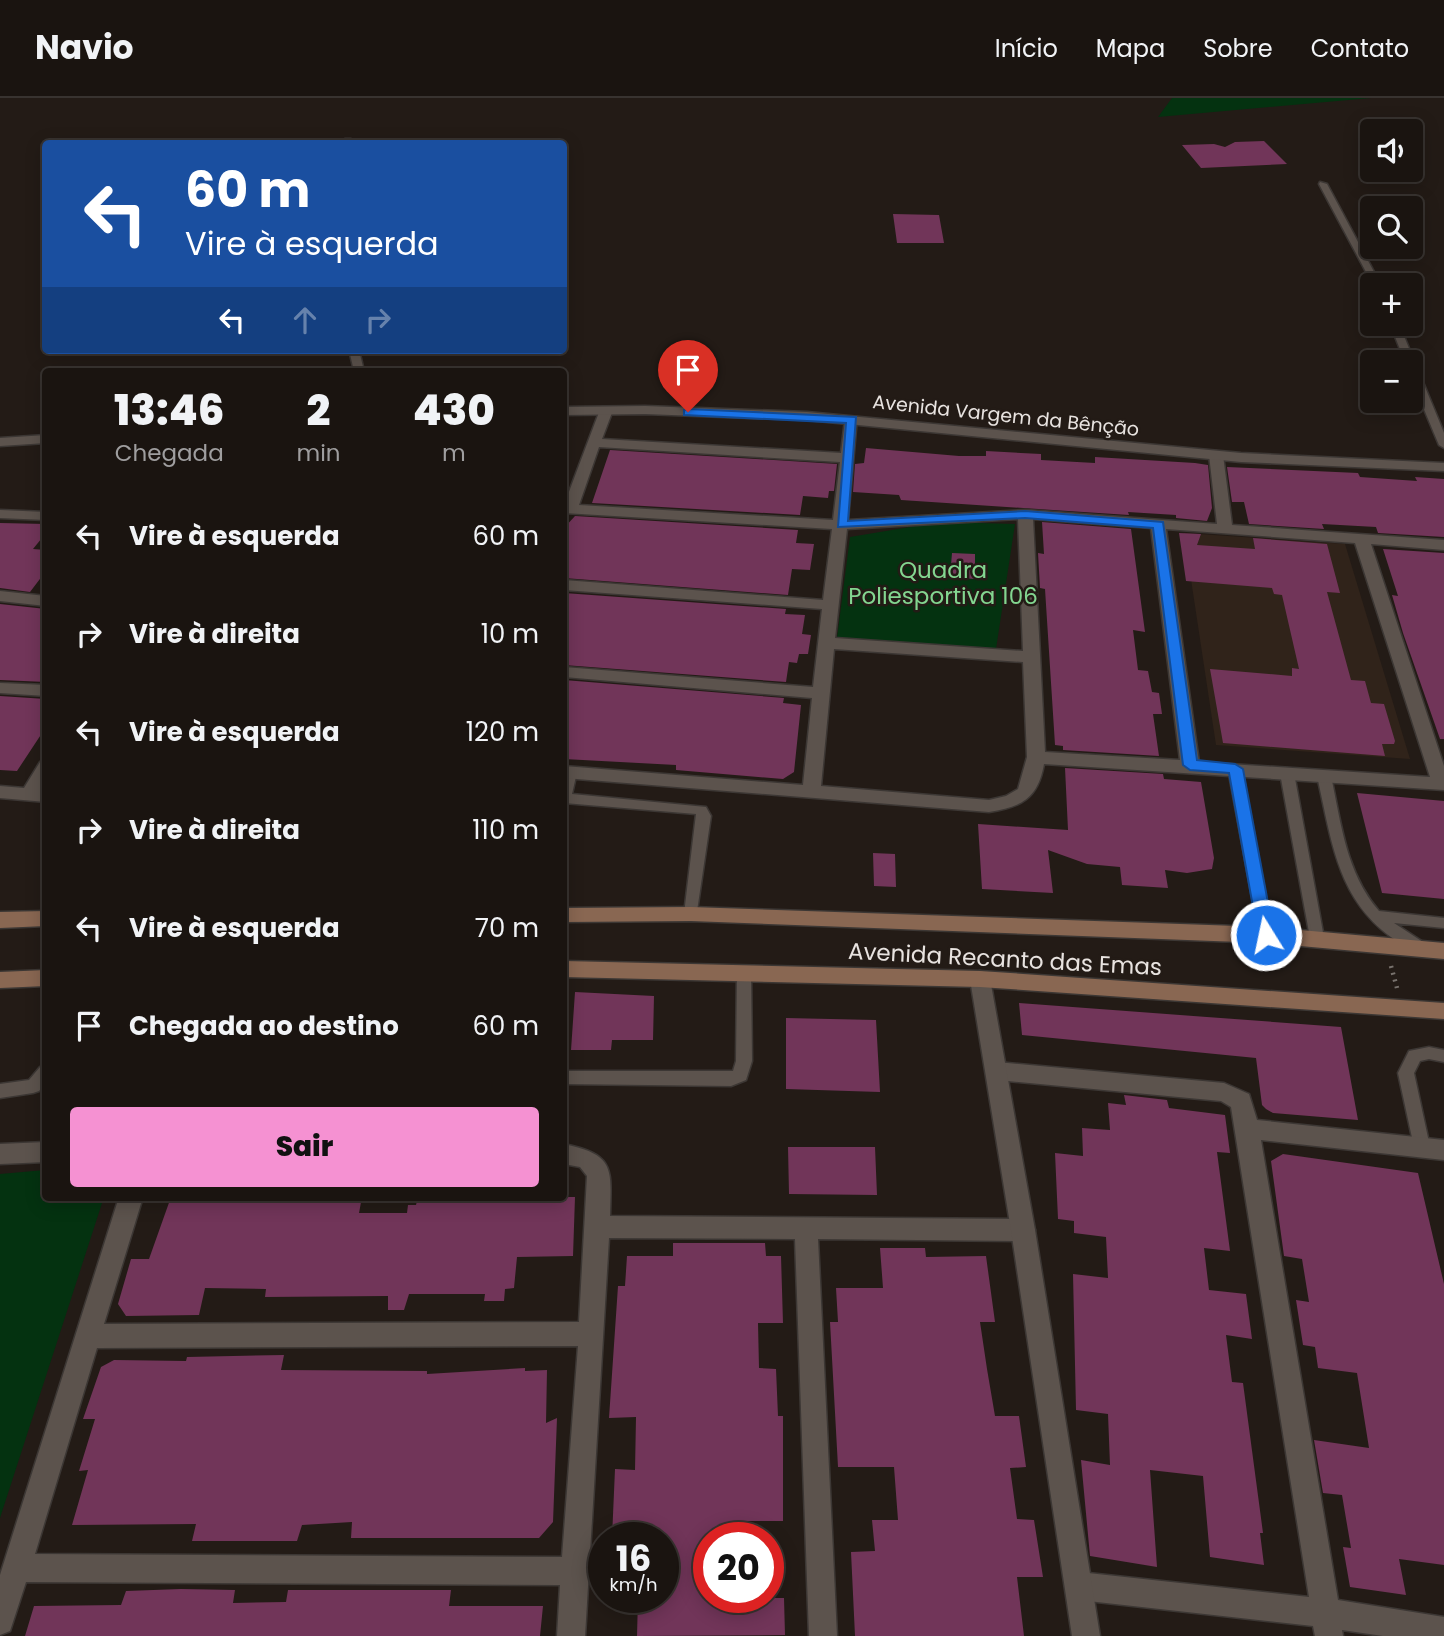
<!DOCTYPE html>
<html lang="pt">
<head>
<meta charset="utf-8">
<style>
  body { margin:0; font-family:Poppins,sans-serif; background:#27211e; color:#f1f3f6; height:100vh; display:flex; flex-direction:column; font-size:26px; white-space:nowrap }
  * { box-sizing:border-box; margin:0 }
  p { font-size:23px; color:#9f9e9f }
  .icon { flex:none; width:38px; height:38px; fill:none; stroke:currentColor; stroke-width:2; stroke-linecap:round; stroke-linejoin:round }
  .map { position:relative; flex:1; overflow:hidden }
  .side { position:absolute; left:42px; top:270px; width:525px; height:833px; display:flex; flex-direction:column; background:#1a1410; border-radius:7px; box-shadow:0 4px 18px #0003,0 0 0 2px #383330 }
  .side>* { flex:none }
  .hud { position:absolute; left:42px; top:42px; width:525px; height:214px; border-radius:7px; box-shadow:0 4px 18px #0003,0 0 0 2px #383330; background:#1a4fa0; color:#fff; overflow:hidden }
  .fabs { position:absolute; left:1360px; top:21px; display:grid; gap:14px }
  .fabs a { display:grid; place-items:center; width:63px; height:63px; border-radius:7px; background:#1a1410; box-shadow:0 4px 18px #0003,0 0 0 2px #383330; font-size:35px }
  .speed { position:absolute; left:588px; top:1424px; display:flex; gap:14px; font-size:35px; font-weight:700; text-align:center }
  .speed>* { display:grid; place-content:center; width:91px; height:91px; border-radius:50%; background:#1a1410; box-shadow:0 4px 18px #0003,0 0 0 2px #383330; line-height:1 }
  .speed small { font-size:18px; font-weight:400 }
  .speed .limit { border:10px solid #d22; background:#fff; color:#111 }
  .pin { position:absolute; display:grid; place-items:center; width:60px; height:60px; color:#fff; margin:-72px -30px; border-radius:50% 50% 50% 0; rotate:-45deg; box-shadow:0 0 7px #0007 }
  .pin .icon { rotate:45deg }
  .me { position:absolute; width:77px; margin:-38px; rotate:350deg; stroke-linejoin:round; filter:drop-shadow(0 0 5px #0008) }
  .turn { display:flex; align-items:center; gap:24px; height:147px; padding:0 28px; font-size:32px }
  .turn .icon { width:91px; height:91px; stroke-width:2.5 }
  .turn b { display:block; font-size:49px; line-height:60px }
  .lanes { display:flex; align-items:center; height:66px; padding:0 28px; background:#0003; justify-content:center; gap:35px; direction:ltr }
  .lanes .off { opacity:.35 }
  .eta { display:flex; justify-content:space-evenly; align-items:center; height:119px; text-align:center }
  .eta b { font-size:42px; font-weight:800; line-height:49px }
  .button { display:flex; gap:14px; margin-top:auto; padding:14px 28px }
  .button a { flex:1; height:80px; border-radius:7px; background:#f591d2; color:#111; font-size:28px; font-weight:800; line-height:80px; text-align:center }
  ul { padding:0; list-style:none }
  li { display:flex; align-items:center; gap:21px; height:98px; padding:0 28px }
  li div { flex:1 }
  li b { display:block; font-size:26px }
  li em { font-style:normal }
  header { display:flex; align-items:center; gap:42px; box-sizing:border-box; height:98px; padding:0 35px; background:#1a1410; border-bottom:2px solid #383330 }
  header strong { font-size:33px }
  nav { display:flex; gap:38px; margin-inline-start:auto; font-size:24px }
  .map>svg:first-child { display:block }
  .built { fill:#30231a }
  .green { fill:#043210 }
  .building { fill:#713559 }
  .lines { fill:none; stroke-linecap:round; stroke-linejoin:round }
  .service-casing { stroke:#3c3734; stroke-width:3 }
  .minor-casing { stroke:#3c3734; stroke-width:3 }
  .tertiary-casing { stroke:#3c3734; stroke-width:3 }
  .secondary-casing { stroke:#3c3734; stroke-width:3 }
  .path { stroke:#78726d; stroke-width:4.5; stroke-dasharray:2 5; stroke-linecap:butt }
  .service { fill:#5c534d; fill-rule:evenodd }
  .minor { fill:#5c534d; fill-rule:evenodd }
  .tertiary { fill:#5c534d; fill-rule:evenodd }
  .secondary { fill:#896752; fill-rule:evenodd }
  .route { fill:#1a73e8; stroke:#114b97; stroke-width:2 }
  .labels { text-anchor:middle; stroke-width:5; stroke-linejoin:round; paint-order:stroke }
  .far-street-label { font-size:19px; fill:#e8e3e0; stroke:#231b16 }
  .park-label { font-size:23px; fill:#83d690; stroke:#231b16 }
  .street-label { font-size:23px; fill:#e8e3e0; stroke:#231b16 }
</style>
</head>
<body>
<header>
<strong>Navio</strong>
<nav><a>Início</a><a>Mapa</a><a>Sobre</a><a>Contato</a></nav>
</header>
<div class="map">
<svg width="1444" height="1538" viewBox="0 0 1444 1538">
  <rect width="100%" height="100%" fill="#231b16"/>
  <path class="built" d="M1184 435 1345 446 1410 661 1216 647Z"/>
  <path class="green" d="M1172 0H1371L1158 19Z
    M940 424 1015 426 996 551 837 540 850 439Z
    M45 1072 46 1099H104L0 1420V1076Z"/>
  <path class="building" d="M1264 43 1287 66 1201 70 1182 47 1214 46 1225 49 1235 44Z
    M893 116 939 117 944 145H897Z
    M866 350 959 358H986V353L1041 356V362L1095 365V359L1195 365 1208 367 1212 410 1207 423 1176 420V417L1128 414 1129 417 901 402 899 397 853 394 855 366 864 365Z
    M610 352 837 366 834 393H829L828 400 803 398 800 417 592 405Z
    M1227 369 1358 375 1360 379 1417 383 1415 379 1444 381V439L1378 435 1376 429 1322 426 1324 431 1249 426 1244 404H1232Z
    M575 418 798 432 796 445 814 446 810 472 792 471 788 497 564 480V453L568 439 564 438V430Z
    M1042 424 1131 431 1145 534 1133 532 1138 572 1148 573 1152 594 1159 595 1162 616H1153L1159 658 1063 652V648L1055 647 1045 491 1040 490 1038 455 1044 456Z
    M0 425 46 426V435L33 451 46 452V473L30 494 0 490Z
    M1179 435 1201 436 1197 447 1255 451 1253 440 1327 446 1340 495 1327 494 1351 582 1365 583 1371 605 1384 606 1395 643 1394 646H1382L1385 658 1223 645 1210 571 1292 578V570L1299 571 1282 497 1274 496 1272 490 1186 483Z
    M1383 451 1444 455V641H1440L1403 535 1392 497 1398 498Z
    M952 455 975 456V481L950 479Z
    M564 495 786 511 785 516 805 517 802 536 811 537 808 556H799L797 565 789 564 786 584 564 567Z
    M0 506 46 511V584L0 582Z
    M564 582 784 600 783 605 801 607 794 674 783 681 676 672V667L564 661Z
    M0 598 46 601V629L17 673 0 672Z
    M1065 670 1163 676 1164 681 1201 684 1214 760 1212 771 1187 775 1165 772 1168 790 1122 787 1120 769 1087 766 1048 752 1053 795 982 791 978 726 1068 732Z
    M1357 695 1444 703V801L1382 795Z
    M873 755 895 756 896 789 874 788Z
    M575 894 654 898 653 942H612L611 952H571Z
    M1019 905 1341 929 1358 1022 1273 1015 1266 1011 1262 1007 1256 960 1022 937Z
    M786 920 876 922 880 994 786 991Z
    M1124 997 1167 1002 1169 1010 1225 1017 1230 1055 1217 1054 1230 1153 1204 1150 1209 1192 1246 1196 1252 1241 1226 1237 1232 1284 1243 1285 1263 1435H1260L1264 1467 1210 1459 1203 1378 1150 1372 1157 1469 1090 1458 1081 1362 1110 1367 1108 1316 1076 1312 1073 1176 1108 1180 1106 1139 1074 1135V1123L1058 1121 1055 1055 1083 1058 1082 1030 1110 1032 1108 1005 1126 1007Z
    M788 1049H875L877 1097 789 1096Z
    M1283 1056 1418 1075 1444 1186V1467L1399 1461 1406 1497 1350 1489 1343 1449 1351 1450 1342 1397 1323 1395 1314 1342 1369 1350 1357 1275 1318 1270 1315 1249 1303 1247 1296 1202 1309 1204 1302 1161 1284 1158 1271 1063Z
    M171 1099H362L359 1115H407L408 1107H416L418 1099H575L573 1158 517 1159 514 1190 505 1191 504 1203H484L485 1196H409L404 1212H388V1198L265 1199 266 1191 205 1190 199 1217 126 1218 118 1206 131 1161H149Z
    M673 1145H765L766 1158H781L783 1225H758L759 1270 776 1271 778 1318H783V1423H739V1440H709V1500H784L785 1537 637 1538 638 1500H663V1440H612L615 1371 635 1372 636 1319 609 1320 618 1188H625L627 1158H673Z
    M880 1150H925L926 1159 986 1158 995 1224H980L987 1271 995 1318H1019L1026 1369 1010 1370 1017 1421 1034 1422 1043 1479H1017L1024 1538H855L851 1454 875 1453 872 1422H898L894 1369H838L830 1224H838L836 1190H883Z
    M284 1257 281 1272 427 1273V1276L525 1270V1273L547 1272 546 1325 557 1320 553 1424 539 1440H351L352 1424 302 1427 297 1443H192L196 1426 72 1427 88 1372 79 1373 95 1321H83L101 1269 114 1262 186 1263 187 1259Z
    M181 1491 235 1492 233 1505 286 1504 288 1492H451L449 1508H543L540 1538H25L34 1508 121 1507 126 1493Z"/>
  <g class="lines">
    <g class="service-casing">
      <path id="service" d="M345 41H351V46H343Z
        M1320 84 1327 86 1381 187H1373L1319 86Z
        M1390 226H1399L1444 335V350L1439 347 1410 278V264H1405Z
        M349 252H359L364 273H354Z
        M1235 667 1242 671 1273 837 1271 841H1261L1259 837 1228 671Z
        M570 669 577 674 572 696 706 709 711 718 696 820H686L684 816 696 716 564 705V674Z
        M1287 670 1294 675 1324 840 1322 844H1312L1310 840 1280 675Z
        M1324 673 1331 678C1341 725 1346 775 1379 813L1444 820V830L1394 825 1426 846 1428 850 1426 854C1416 857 1406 848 1397 843 1337 804 1332 743 1317 678Z
        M744 868 749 870 751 874 752 963 746 982 731 988 564 986V973H733L736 963 737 874 739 870Z
        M1429 949 1444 952V964L1429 961 1420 963 1414 975 1430 1049 1428 1054 1422 1056 1416 1054 1414 1049 1398 975 1409 953Z
        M46 968V985L39 993 33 995 0 1000V986L29 982 40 969Z"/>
    </g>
    <g class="minor-casing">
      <path id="minor" d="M601 309 613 312 602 341 841 355 845 322 857 319 848 422 1025 412 1217 426 1209 357 1216 353 1223 357 1232 427 1444 442V452L1371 446 1444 668V692L1044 666C1038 700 1022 709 989 714L564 680V668L803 687 812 600 564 579V569L813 589 822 511 564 492V482L823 502 832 431 564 415V407ZM599 349 840 364 833 422 579 407ZM1018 421 1023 553 835 540 847 431ZM1033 421 1151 430 1180 662 1045 654ZM1166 431 1355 445 1430 679 1199 664ZM834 551 1023 564 1027 659 1018 691 1006 698 989 702 821 688Z
        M0 412 46 414V422L0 420Z
        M0 493 46 498V508L0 503Z
        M0 585 46 587V598L0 595Z
        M46 662V684L41 691 46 692V704L0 700V688L24 690 40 664Z
        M997 964 1224 985 1249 996 1257 1022 1444 1042V1062L1261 1042 1338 1502 1444 1519V1538H1383L1342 1532 1343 1538H1315L1313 1528 1079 1502 1069 1498 1065 1488 1069 1478 1079 1474 1309 1499 1231 1009 1221 1003 997 982 989 979 986 973 989 967Z
        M46 1044V1064L0 1066V1046Z
        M564 1046C616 1057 611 1071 610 1118L1023 1121 1031 1124 1035 1132 1031 1140 1023 1143 818 1141 837 1538H809L795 1141 609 1140 585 1538H557L560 1487 26 1484 10 1533 0 1537V1477L119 1099H143L104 1226 579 1224 587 1078 580 1069 564 1066ZM578 1248 562 1459 35 1456 97 1250Z"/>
    </g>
    <g class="tertiary-casing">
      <path id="tertiary" d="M645 308 807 314 1241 355 1444 365V373L1241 364 807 322 645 316 564 317V309Z
        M46 337V345L0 348V340Z
        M980 873 987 875 990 881 1035 1132 1100 1538H1072L1011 1132 970 881 973 875Z"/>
    </g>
    <g class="secondary-casing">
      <path id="secondary" d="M691 809 1266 829 1444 845V861L1266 845 691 823 564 824V810Z
        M46 813V828L0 830V814Z
        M564 863 980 873 1444 905V921L980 889 564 879Z
        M46 872V888L0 890V874Z"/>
    </g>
    <path class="path" d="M1391 868 1397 890"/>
    <use href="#service" class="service"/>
    <use href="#minor" class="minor"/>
    <use href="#tertiary" class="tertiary"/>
    <use href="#secondary" class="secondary"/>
  </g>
  <path class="route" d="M688 311 856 319 848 423 1025 413 1163 424 1197 662 1235 666 1243 671 1274 837 1272 842 1266 844 1258 837 1229 675 1190 672 1183 667 1153 430 1025 420 838 429 846 325 684 317V312Z"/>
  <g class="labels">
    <g class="far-street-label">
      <text transform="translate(1006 317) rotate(6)" y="7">Avenida Vargem da Bênção</text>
    </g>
    <g class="park-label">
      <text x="943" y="480">Quadra<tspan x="943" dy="26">Poliesportiva 106</tspan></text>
    </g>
    <g class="street-label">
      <text transform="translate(1005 861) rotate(3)" y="8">Avenida Recanto das Emas</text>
    </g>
  </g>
</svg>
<div class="fabs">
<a><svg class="icon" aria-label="sound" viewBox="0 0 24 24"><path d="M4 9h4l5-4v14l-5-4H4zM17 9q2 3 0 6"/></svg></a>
<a><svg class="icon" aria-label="search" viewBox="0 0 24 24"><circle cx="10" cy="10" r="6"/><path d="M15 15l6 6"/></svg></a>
<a>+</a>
<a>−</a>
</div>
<div class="speed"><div>16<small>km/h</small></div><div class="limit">20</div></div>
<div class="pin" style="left:688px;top:314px;background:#d93025"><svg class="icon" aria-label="arrive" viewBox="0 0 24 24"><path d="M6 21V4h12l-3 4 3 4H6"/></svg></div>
<svg class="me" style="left:1266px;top:837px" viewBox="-20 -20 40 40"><circle r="17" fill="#1a73e8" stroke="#fff" stroke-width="3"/><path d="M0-11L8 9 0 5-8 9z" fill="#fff"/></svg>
<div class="hud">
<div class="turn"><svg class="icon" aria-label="left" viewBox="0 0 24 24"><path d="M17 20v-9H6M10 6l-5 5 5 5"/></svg><div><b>60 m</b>Vire à esquerda</div></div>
<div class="lanes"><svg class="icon" aria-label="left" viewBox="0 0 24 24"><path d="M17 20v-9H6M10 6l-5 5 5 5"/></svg><svg class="icon off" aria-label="ahead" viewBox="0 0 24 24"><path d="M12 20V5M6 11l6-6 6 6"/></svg><svg class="icon off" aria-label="right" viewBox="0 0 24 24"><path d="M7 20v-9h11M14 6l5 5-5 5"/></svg></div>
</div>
<section class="side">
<div class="eta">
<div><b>13:46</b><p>Chegada</p></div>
<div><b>2</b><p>min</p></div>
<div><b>430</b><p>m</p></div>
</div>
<ul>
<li><svg class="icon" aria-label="left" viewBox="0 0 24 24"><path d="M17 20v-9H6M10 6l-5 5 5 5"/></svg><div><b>Vire à esquerda</b></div><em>60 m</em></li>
<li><svg class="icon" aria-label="right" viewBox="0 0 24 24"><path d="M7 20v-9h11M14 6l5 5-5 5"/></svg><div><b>Vire à direita</b></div><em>10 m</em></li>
<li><svg class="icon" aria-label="left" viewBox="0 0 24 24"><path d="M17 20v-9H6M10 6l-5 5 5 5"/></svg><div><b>Vire à esquerda</b></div><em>120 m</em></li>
<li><svg class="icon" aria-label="right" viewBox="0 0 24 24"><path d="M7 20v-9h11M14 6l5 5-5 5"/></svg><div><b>Vire à direita</b></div><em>110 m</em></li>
<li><svg class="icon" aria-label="left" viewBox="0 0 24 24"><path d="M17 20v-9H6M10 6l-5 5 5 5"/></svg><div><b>Vire à esquerda</b></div><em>70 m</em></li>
<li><svg class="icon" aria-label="arrive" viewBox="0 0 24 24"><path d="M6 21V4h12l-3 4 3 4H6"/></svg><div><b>Chegada ao destino</b></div><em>60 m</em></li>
</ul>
<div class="button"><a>Sair</a></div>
</section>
</div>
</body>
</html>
